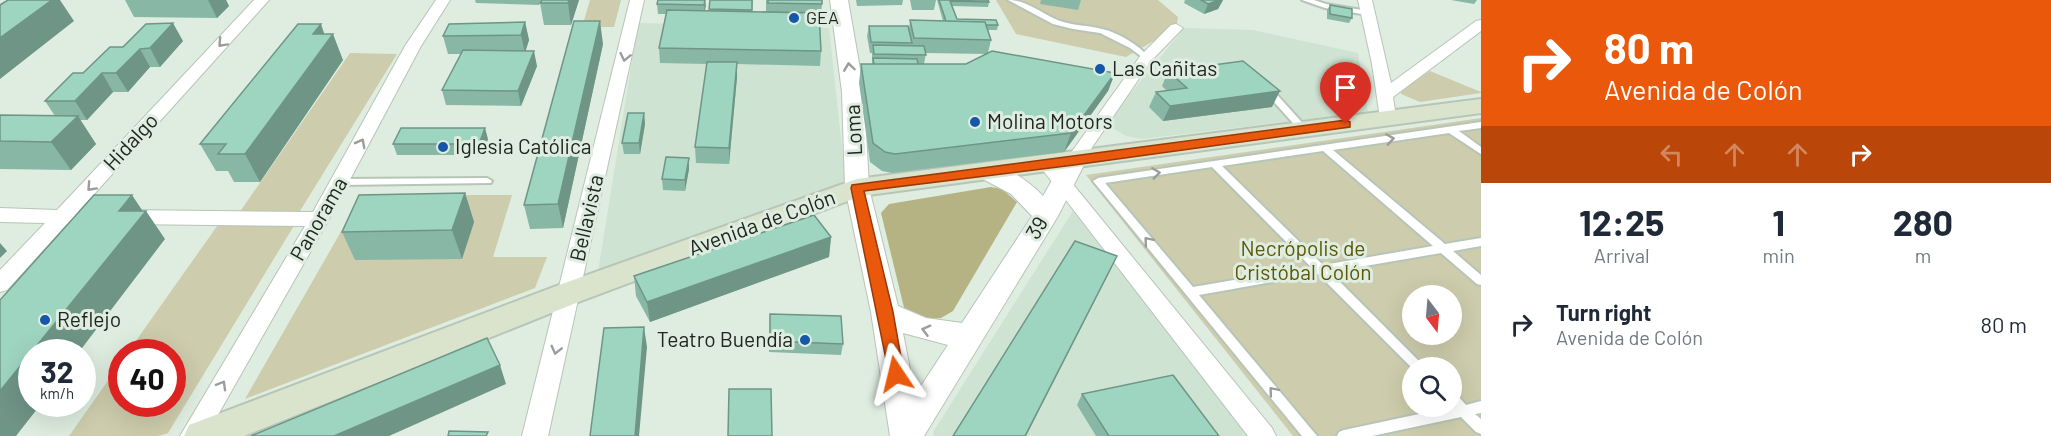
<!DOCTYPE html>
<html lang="en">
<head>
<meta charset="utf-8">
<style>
  body { margin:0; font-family:Barlow,sans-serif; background:#f6f6f7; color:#1f2937; height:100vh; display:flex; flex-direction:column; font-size:22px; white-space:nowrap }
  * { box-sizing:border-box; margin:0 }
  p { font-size:20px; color:#747a83 }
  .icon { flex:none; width:33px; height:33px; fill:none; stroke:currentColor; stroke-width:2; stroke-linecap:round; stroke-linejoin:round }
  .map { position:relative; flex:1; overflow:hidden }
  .drawer { display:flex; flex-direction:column; background:#fff; width:570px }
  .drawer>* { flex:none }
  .hud { background:#ea580c; color:#fff; overflow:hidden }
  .needle { width:39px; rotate:164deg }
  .controls { position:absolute; left:1402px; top:285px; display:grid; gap:12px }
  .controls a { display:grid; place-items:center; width:60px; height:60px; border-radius:50%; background:#fff; box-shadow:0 6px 24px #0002; font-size:30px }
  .speed { position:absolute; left:18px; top:339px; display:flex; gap:12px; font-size:30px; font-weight:700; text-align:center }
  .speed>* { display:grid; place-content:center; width:78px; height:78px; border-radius:50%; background:#fff; box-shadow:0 6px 24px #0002; line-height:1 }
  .speed small { font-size:15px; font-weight:400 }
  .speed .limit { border:9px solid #d22; background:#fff; color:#111 }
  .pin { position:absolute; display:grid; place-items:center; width:51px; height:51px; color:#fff; margin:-62px -26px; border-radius:50% 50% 50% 0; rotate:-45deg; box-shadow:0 0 6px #0007 }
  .pin .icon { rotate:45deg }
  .me { position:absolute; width:66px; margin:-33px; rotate:350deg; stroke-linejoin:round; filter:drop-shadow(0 0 4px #0008) }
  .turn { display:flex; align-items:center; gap:21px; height:126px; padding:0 24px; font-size:27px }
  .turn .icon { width:78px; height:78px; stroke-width:2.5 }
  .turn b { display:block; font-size:42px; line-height:51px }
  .lanes { display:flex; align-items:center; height:57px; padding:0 24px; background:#0003; justify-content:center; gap:30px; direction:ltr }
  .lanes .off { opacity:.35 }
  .eta { display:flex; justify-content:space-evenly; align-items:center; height:102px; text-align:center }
  .eta b { font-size:36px; font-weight:700; line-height:42px }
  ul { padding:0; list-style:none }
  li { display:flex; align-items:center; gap:18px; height:78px; padding:0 24px }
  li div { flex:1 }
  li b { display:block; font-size:22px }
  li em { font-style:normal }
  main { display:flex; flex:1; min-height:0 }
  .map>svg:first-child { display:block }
  .built { fill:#cee3d1 }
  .green { fill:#cdccac; fill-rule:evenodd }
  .forest { fill:#b5b383 }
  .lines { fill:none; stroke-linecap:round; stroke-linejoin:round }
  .service-casing { stroke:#b7c5b8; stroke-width:4 }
  .minor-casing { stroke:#b7c5b8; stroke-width:2 }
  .tertiary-casing { stroke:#b7c5b8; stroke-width:2 }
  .secondary-casing { stroke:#b7c5b8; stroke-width:4 }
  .service { fill:#fff; fill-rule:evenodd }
  .minor { fill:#fff; fill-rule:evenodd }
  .tertiary { fill:#fff; fill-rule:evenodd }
  .secondary { fill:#dae4cc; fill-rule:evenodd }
  .wall { fill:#88b7a6; fill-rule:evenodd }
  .shaded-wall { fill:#6f9587 }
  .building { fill:#9ed5c1; stroke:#6f9587; stroke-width:1.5 }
  .oneway { stroke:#9b9d9b }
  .route { fill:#ea580c; stroke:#983908; stroke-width:1.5 }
  .poi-dot { fill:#1757a8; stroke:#deede0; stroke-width:2 }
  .labels { text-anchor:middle; stroke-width:6; stroke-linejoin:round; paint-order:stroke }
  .far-poi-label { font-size:18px; fill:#202520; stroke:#deede0; text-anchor:start }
  .poi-label { font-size:21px; fill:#202520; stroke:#deede0; text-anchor:start }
  .street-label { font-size:21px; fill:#202520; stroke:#deede0 }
  .park-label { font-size:21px; fill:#5c5703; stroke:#deede0 }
</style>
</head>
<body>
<main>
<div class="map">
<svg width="1481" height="436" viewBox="0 0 1481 436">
  <rect width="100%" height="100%" fill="#deede0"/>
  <path class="built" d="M638 23 829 28 846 185 598 272Z
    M1184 28 1253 30 1358 53 1368 112 1142 139 1126 136 1114 129 1108 121Z
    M1073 211 1248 436H934L933 432Z"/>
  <path class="green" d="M590 0H621L614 27H582Z
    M996 0H1158L1178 17 1176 28 1126 57 1016 34Z
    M350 53 397 54 300 211 239 213Z
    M1430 71 1481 92V93L1420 102 1401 94V90Z
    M1481 118V436H1293L1086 175ZM1413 296H1452V334H1413ZM1413 368H1452V406H1413Z
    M362 195H512L493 257H547L535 288 245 399Z
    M220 222 295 224 168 433 158 436H69L121 362 122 404H172V352H128Z"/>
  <path class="forest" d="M991 187 1002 189 1017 202 953 311 941 318 907 320 881 213 889 204Z"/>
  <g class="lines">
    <g class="service-casing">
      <path id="service" d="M1008 0C1027 0 1043 15 1060 21 1074 26 1088 25 1102 29 1120 33 1138 45 1150 58L1146 60 1130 48 1100 33 1073 29 1053 24Z
        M1302 0H1314L1326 4 1368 11 1372 13 1368 15 1325 8Z
        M1268 87 1271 88 1307 128 1309 130 1307 132H1301L1265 92 1264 90Z
        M1481 122V128L1459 131 1481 147V154L1449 133 1333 150 1445 244 1481 238V246L1453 251 1481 275V285L1477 284 1441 253 1330 272 1426 368H1413V369L1318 274 1199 295 1317 436H1302L1093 181 1098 178ZM1323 151 1433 246 1323 265 1222 166ZM1212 167 1311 267 1193 287 1105 183Z
        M487 178 492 181 491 183 340 185 335 182 340 179Z
        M1452 394 1457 395 1466 405 1481 401V413L1475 414 1481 419V434L1476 432 1461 417 1372 436H1337L1339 432 1344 430 1452 407Z"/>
    </g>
    <g class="minor-casing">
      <path id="minor" d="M254 0H269L78 212 81 217 78 222 67 224 7 290 0 292V270L45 223 0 222V208L57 210Z
        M436 0H450L421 46 329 219 206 436H180L305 226 124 224 117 222 114 217 117 212 124 210 313 212 405 46Z
        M630 0H644L548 436H522Z
        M1358 0H1372L1391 83 1476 21 1481 20V31L1393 97 1396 118 1394 122H1382L1380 118 1372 64Z
        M1176 24 1183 28 1151 61 1080 165H1068L1065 161 1068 157 1141 55 1171 25Z
        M1048 159 1054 161 1272 428 1276 436H1248L1042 169 1039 165 1042 161Z"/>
    </g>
    <g class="tertiary-casing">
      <path id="tertiary" d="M830 0H848L864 92 869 188 898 306 926 318 962 323 1032 216 1011 194 979 177 975 172 979 167C1001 161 1028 180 1043 196L1066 156 1074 154 1082 156 1086 161 1058 216 924 436H890L871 312 845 188 842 92ZM903 333 948 345 915 395Z"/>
    </g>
    <g class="secondary-casing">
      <path id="secondary" d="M1481 99V113L861 196 581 301 244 436H184L189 425 559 285 857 179Z"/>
    </g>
    <use href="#service" class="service"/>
    <use href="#minor" class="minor"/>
    <use href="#tertiary" class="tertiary"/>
    <use href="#secondary" class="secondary"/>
  </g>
  <path class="wall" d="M125 0H226L229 6 217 18 134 17Z
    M475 0H541L539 5 476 3Z
    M542 0H579L571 25H544L540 3Z
    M658 0H705V11H709V9L753 0 752 12H768V11H766V0L822 4 820 26 821 51 820 66 737 64V77L729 164 696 163 695 147 707 64 660 63 659 48 666 14H658L657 4Z
    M856 0H903L902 5 857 6Z
    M910 0H936L934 10H912Z
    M937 0H988L989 2 988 7 952 6 957 19 998 25 997 30H988L991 40 988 53 1115 73 1108 91 1064 152 892 173 882 171 870 162 859 83 861 64H872V53H870L867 36 869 26 909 29 910 20 943 21ZM926 53 986 54 966 64H924Z
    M1041 0H1081L1078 10 1040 4Z
    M1185 0H1223L1218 9 1204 14 1184 3Z
    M1451 0H1477L1474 4Z
    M1330 5 1352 18 1349 23 1327 19V10Z
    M525 22 529 40 525 51 537 66 521 106 446 105 442 90 461 54H448L443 36Z
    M324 34 343 60 260 182H234L228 171H216L200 144Z
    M183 41 160 67H150L128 92H113L87 120H80L96 144 71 170 0 169V115L55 116 45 101 83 73 123 47Z
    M603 44 563 228 530 229 524 205Z
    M1168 71 1272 107 1163 121 1149 107 1156 92 1167 91 1162 86Z
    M644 113 645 124 640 154H624L622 143Z
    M488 139 482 155H397L393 144Z
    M689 169 685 191 663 190 662 179Z
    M465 193 474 222 462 259 355 260 342 232Z
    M831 237 829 257 650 322 636 296 634 276Z
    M770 314 843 344 841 355 769 352Z
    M1082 394 1219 436H1096L1077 405Z"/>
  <path class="shaded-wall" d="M44 0H60L74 21 0 79V38Z
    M208 0H226L229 6 217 18Z
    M569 0H579L571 25 568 3Z
    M705 0 706 6 704 15Z
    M1216 0H1223L1218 9 1204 14 1208 4Z
    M600 21 603 44 563 228 558 204Z
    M525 22 529 40 525 53 521 35Z
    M173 23 183 41 160 67 150 48Z
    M321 24 327 42 333 34 343 60 260 182 245 154 313 34Z
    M140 49 150 67 128 92 116 73Z
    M534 51 537 66 521 106 518 91Z
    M737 62V77L729 164V148Z
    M102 73 113 92 87 120 75 101Z
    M1115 73 1108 91 1064 152 1071 133Z
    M1280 91 1272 107 1163 121 1170 106Z
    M644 113 645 124 640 154 639 143Z
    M78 116 96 144 71 170 51 142Z
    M485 128 488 139 482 155 479 144Z
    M689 158V169L685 191V180Z
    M465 193 474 222 462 259 452 230Z
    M132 195 144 213 146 211 165 239 79 352H32V404H41L16 436H0V391L119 211Z
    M831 237 829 257 650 322 647 302Z
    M0 243 7 251 0 258Z
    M1117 256 1108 275 1026 436H1025Z
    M644 327 647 347 639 436H635Z
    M500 365 506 384 389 436H334Z"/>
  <path class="building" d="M8 0H52L0 38V5Z
    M542 0H569L568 3H540Z
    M658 0H705L704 5 657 4Z
    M710 0H752V10L709 9Z
    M768 0H822V4L768 3Z
    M939 0H988L989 2 950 1 957 19 996 20 998 25H986L985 22 946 21Z
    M1201 0H1219L1208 4Z
    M1330 5 1352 9V18L1330 14Z
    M667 10 819 13 821 51 659 48Z
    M910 20 985 22 991 40 914 38Z
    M574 21H600L558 204 524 205Z
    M525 22 521 35 443 36 449 24Z
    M173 23 150 48 140 49 116 73H102L75 101H45L73 73H83L110 47H123L146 24Z
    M298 24H321L313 34H333L245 154H218L226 144H200Z
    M869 26H908L912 43 871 42Z
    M873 45 924 46 926 55 874 54Z
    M463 50 534 51 518 91 442 90Z
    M992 51 1115 73 1071 133 895 154 885 152 873 143 861 64H966Z
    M873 58 917 59 918 64H874Z
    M1243 61 1280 91 1170 106 1156 92 1187 88 1168 71Z
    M707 62H737L729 148 695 147Z
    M628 113H644L639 143H622Z
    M0 115 78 116 51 142 0 141Z
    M401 128H485L479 144H393Z
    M666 157 689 158 685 180 662 179Z
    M465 193 452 230 342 232 359 195Z
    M94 195H132L119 211H146L0 391V300Z
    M814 215 831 237 647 302 634 276Z
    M1075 241 1117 256 1025 436H953Z
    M770 314 841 316 843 344 770 341Z
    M644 327 635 436H590L604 328Z
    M487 338 500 365 334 436H251Z
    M1173 375 1219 436H1109L1082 394Z
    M729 389H771L772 436H728Z
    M449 431 488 432 486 436H448Z"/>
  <defs><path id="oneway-chevron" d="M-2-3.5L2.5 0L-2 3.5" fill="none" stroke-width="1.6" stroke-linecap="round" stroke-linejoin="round" transform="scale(1.5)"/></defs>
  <g class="oneway">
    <use href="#oneway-chevron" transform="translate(222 43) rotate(133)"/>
    <use href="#oneway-chevron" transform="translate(625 57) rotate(102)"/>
    <use href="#oneway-chevron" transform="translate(849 67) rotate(-98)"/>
    <use href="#oneway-chevron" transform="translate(1390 139) rotate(-9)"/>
    <use href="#oneway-chevron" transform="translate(361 143) rotate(-62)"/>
    <use href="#oneway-chevron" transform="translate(1156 173) rotate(-8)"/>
    <use href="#oneway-chevron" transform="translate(91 187) rotate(133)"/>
    <use href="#oneway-chevron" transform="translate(1148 241) rotate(-130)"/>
    <use href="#oneway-chevron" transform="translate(926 330) rotate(-165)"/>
    <use href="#oneway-chevron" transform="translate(556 350) rotate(104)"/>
    <use href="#oneway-chevron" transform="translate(222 385) rotate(-60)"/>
    <use href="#oneway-chevron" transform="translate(1273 391) rotate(-130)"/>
  </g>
  <path class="route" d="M1346 120 1350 122V127L1074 165 864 191 893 312 904 374 902 379 896 381 890 379 851 188 852 185Z"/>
  <g class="poi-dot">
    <circle cx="794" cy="18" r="6"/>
    <circle cx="1100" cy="69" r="6"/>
    <circle cx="975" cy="122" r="6"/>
    <circle cx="443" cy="147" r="6"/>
    <circle cx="45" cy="320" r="6"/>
    <circle cx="805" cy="340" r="6"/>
  </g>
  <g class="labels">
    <g class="far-poi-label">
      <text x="806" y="24">GEA</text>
    </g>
    <g class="poi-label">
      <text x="1112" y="76">Las Cañitas</text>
      <text x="987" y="129">Molina Motors</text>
      <text x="455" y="154">Iglesia Católica</text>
      <text x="57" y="327">Reflejo</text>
      <text x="793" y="347" text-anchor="end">Teatro Buendía</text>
    </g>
    <g class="street-label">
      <text transform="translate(854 130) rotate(-93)" y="7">Loma</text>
      <text transform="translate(131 142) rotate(-47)" y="7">Hidalgo</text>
      <text transform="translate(587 218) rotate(-77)" y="7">Bellavista</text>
      <text transform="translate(319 219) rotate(-60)" y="7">Panorama</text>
      <text transform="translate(762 223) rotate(-20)" y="7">Avenida de Colón</text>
      <text transform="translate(1037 228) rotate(-59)" y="7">39</text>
    </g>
    <g class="park-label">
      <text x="1303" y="256">Necrópolis de<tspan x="1303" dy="24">Cristóbal Colón</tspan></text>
    </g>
  </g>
</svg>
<div class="controls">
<a><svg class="needle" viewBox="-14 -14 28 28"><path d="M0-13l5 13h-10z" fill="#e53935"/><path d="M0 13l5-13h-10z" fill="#747a83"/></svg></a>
<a><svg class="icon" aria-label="search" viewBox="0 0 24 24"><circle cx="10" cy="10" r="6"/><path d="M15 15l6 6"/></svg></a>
</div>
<div class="speed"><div>32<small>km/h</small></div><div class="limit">40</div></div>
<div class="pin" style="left:1346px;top:124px;background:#d93025"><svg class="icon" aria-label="arrive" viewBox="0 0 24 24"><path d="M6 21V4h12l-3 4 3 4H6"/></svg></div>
<svg class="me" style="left:896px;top:374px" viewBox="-20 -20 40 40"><path d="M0-17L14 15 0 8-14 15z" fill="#ea580c" stroke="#fff" stroke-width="4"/></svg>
</div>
<section class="drawer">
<div class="hud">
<div class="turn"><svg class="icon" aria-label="right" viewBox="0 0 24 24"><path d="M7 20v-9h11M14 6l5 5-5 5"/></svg><div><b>80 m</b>Avenida de Colón</div></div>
<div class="lanes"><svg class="icon off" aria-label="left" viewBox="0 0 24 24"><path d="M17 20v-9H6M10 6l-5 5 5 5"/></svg><svg class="icon off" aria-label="ahead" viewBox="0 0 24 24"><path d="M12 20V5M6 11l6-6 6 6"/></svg><svg class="icon off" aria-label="ahead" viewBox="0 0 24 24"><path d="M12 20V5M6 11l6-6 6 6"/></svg><svg class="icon" aria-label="right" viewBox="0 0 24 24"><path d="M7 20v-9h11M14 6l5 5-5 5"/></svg></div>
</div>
<div class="eta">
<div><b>12:25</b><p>Arrival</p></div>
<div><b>1</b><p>min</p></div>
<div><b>280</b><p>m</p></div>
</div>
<ul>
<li><svg class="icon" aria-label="right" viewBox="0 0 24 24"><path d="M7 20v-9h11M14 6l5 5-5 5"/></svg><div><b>Turn right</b><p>Avenida de Colón</p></div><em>80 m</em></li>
</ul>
</section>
</main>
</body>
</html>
